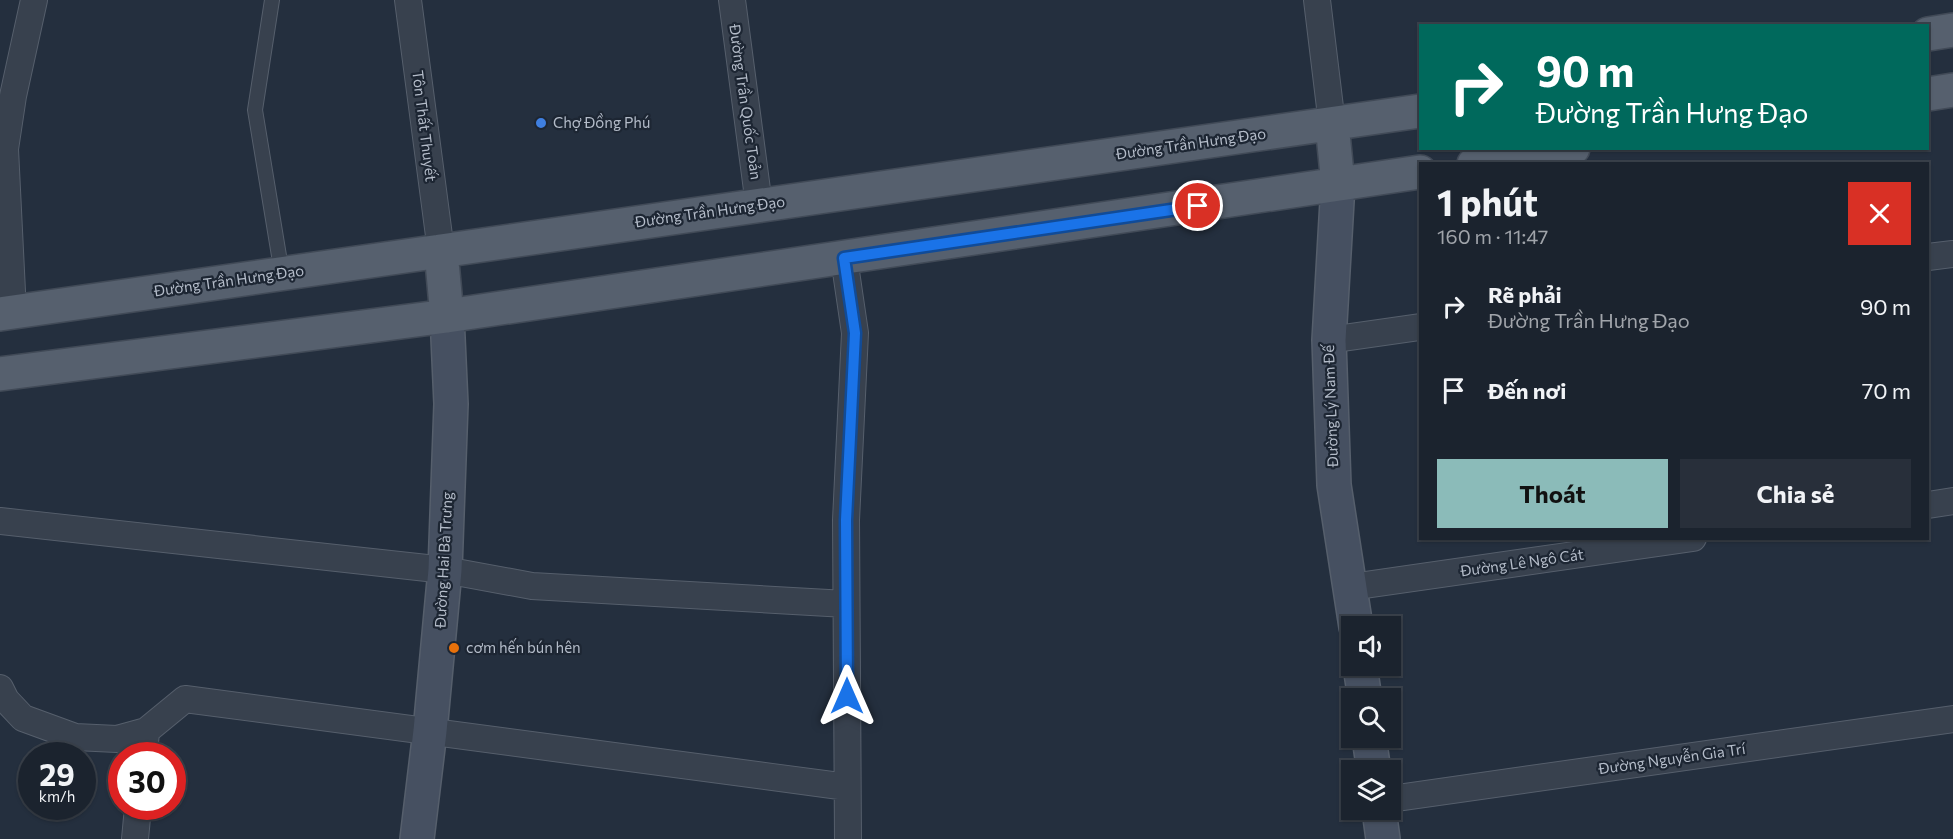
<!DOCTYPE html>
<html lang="vi">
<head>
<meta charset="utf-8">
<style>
  body { margin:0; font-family:Commissioner,sans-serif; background:#282f3a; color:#f1f3f6; height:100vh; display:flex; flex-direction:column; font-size:22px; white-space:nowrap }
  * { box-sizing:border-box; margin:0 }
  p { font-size:20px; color:#a0a4aa }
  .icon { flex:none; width:33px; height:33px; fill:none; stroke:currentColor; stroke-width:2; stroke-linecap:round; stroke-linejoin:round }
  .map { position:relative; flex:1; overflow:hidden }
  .side { position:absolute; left:1419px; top:162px; width:510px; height:378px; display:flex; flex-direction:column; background:#1b232e; border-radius:0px; box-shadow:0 2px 4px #0004,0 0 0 2px #39404a }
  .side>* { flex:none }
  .top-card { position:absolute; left:1419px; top:24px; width:510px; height:126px; border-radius:0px; box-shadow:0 2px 4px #0004,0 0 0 2px #39404a; background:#00695c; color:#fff; overflow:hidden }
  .buttons { position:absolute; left:1341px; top:616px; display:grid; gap:12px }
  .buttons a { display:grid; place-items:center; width:60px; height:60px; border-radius:0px; background:#1b232e; box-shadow:0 2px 4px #0004,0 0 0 2px #39404a; font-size:30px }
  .speed { position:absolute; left:18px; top:742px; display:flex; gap:12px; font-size:30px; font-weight:700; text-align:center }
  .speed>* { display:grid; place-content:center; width:78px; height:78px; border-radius:50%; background:#1b232e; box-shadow:0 2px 4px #0004,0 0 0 2px #39404a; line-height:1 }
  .speed small { font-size:15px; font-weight:400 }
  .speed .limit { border:9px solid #d22; background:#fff; color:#111 }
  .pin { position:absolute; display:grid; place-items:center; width:51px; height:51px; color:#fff; margin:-26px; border:3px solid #fff; border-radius:50%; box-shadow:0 2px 6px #0007 }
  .me { position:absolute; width:66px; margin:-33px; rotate:0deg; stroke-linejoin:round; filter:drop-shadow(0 0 4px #0008) }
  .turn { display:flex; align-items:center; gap:21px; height:126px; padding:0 18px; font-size:27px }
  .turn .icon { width:78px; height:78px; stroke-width:2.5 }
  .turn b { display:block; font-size:42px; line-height:51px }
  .round { display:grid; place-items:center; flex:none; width:63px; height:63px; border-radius:0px; background:#282f3a }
  .headline { display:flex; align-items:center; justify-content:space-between; height:102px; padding:0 18px }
  h1 { font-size:36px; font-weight:700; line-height:45px }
  .button { display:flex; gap:12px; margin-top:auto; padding:12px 18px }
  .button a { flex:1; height:69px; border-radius:0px; background:#8bbbb9; color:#111; font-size:24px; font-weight:700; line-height:69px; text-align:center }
  .button a+a { background:#282f3a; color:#f1f3f6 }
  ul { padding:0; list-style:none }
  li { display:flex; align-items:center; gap:18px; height:84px; padding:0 18px }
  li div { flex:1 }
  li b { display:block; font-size:22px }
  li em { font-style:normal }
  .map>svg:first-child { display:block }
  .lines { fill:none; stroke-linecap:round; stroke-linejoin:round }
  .lane-casing { stroke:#565f6c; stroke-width:16 }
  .street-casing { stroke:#565f6c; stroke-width:28 }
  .secondary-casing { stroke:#565f6c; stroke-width:36 }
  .primary-casing { stroke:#414a57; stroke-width:36 }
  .lane { stroke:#38414e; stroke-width:14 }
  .street { stroke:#38414e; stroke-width:26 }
  .secondary { stroke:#465061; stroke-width:33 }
  .primary { stroke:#56606e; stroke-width:33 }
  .route-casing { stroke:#114b97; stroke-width:15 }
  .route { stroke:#1a73e8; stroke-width:10 }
  .shop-dot { fill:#3f7fe0; stroke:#1d2633; stroke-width:2 }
  .food-dot { fill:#e8710a; stroke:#1d2633; stroke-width:2 }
  .labels { text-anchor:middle; stroke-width:4.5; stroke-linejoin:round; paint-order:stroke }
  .street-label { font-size:15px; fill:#b4bcc9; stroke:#1d2633 }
  .poi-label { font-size:15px; fill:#b4bcc9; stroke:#1d2633; text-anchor:start }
</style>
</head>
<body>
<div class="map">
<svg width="1953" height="839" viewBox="0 0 1953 839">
  <rect width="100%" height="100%" fill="#242f3e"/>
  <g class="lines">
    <g class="lane-casing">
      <path id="lane" d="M272 0 255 110 282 274"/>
    </g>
    <g class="street-casing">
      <path id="street" d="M408 0 441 251
        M732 0 759 205
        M1317 0 1332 124
        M1928 257 1953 254
        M844 258 855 333 846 520 848 839
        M13 312 5 149 13 96 34 0
        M1329 340 1420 327
        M1928 505 1953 501
        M0 521 445 570 532 586 846 604
        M1351 587 1693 538
        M0 688 6 700 23 718 75 737 117 739 146 731 185 699 847 787
        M144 756 146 731
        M1390 799 1953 719
        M135 839 138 807"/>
    </g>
    <g class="secondary-casing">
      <path id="secondary" d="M1338 184 1329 340 1334 485 1356 627
        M1360 666 1365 699
        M1369 738 1374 771
        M1379 810 1383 839
        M417 839 430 731 445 570 451 404 447 316"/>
    </g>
    <g class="primary-casing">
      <path id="primary" d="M1928 34 1953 30
        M1928 94 1953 90
        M1332 124 1338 184
        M1474 164 1573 148
        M441 251 447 316
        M0 314 1420 111
        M0 374 447 316 1420 172"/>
    </g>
    <use href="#lane" class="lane"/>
    <use href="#street" class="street"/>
    <use href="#secondary" class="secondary"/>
    <use href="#primary" class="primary"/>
  </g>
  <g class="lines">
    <g class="route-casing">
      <path id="route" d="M847 696 846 520 855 333 844 258 1198 206"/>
    </g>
    <use href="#route" class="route"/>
  </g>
  <circle class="shop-dot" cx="541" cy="123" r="6"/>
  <circle class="food-dot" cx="454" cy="648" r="6"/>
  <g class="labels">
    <g class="street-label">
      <text transform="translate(745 102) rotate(82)" y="5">Đường Trần Quốc Toản</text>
      <text transform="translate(424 126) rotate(83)" y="5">Tôn Thất Thuyết</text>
      <text transform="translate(1191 144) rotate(-8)" y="5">Đường Trần Hưng Đạo</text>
      <text transform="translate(710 212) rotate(-8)" y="5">Đường Trần Hưng Đạo</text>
      <text transform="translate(229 281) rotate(-8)" y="5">Đường Trần Hưng Đạo</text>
      <text transform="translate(1331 406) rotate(-92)" y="5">Đường Lý Nam Đế</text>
      <text transform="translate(444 560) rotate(-87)" y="5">Đường Hai Bà Trưng</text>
      <text transform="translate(1522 563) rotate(-8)" y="5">Đường Lê Ngô Cát</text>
      <text transform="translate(1672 759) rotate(-8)" y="5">Đường Nguyễn Gia Trí</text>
    </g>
    <g class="poi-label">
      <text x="553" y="128">Chợ Đồng Phú</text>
      <text x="466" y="653">cơm hến bún hên</text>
    </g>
  </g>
</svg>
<div class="buttons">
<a><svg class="icon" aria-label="sound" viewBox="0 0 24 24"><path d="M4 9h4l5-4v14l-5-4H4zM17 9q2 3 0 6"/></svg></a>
<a><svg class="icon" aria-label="search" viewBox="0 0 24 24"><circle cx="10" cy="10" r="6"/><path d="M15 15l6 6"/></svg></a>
<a><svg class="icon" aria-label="layers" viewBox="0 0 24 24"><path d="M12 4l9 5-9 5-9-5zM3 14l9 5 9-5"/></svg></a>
</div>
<div class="speed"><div>29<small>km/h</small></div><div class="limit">30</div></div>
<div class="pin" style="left:1198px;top:206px;background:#d93025"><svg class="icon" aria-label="arrive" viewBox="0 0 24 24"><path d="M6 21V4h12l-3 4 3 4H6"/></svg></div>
<svg class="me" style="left:847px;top:696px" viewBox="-20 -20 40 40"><path d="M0-17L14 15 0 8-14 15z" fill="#1a73e8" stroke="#fff" stroke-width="4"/></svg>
<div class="top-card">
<div class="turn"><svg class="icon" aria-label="right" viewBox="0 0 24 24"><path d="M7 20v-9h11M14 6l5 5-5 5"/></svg><div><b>90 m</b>Đường Trần Hưng Đạo</div></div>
</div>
<section class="side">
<div class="headline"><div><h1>1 phút</h1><p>160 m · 11:47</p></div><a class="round" style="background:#d93025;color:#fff"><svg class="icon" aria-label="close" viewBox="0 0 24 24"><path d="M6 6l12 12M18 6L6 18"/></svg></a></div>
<ul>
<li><svg class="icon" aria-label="right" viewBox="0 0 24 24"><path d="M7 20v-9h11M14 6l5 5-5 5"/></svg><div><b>Rẽ phải</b><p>Đường Trần Hưng Đạo</p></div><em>90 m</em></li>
<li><svg class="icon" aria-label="arrive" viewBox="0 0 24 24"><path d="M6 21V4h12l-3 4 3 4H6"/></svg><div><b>Đến nơi</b></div><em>70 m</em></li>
</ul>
<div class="button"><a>Thoát</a><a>Chia sẻ</a></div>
</section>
</div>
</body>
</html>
